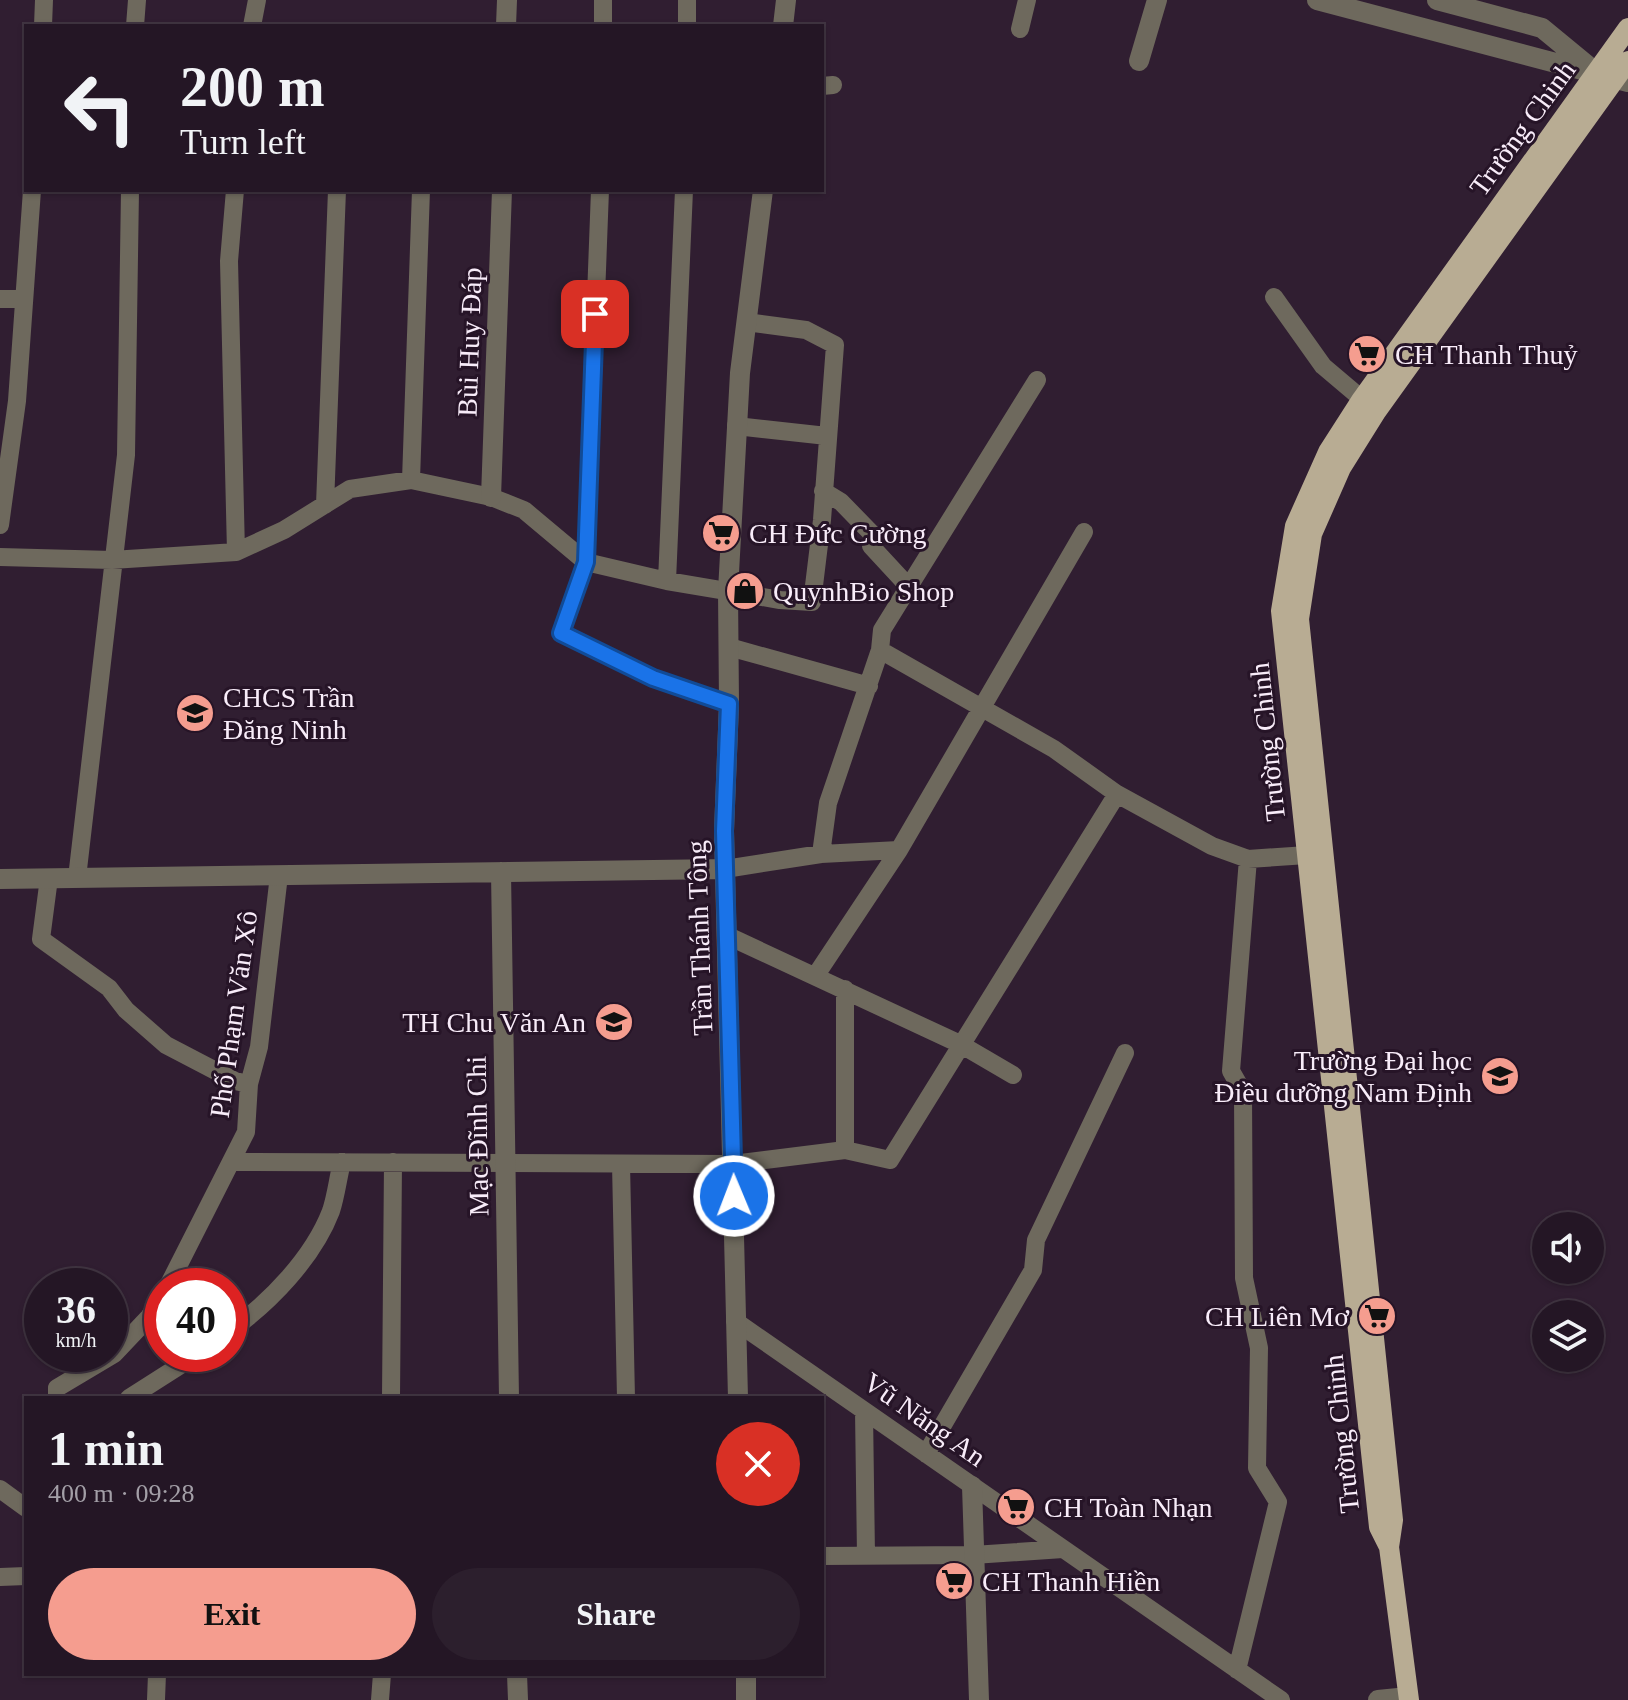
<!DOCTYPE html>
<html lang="en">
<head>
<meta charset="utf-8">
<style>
  body { margin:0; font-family:Georgia,serif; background:#2c1f2d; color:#f1f3f6; height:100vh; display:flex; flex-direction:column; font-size:30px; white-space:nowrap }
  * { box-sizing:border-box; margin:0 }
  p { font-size:26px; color:#a39fa7 }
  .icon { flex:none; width:44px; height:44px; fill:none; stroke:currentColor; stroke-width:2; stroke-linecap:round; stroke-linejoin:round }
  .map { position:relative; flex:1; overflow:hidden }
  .details { position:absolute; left:24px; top:1396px; width:800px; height:280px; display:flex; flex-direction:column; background:#241625; border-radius:0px; box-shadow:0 2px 6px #0004,0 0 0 2px #413542 }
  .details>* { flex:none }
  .guide { position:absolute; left:24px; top:24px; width:800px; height:168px; border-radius:0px; box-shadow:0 2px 6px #0004,0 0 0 2px #413542; background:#241625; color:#f1f3f6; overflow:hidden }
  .controls { position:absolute; left:1532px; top:1212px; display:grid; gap:16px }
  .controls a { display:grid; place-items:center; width:72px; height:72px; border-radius:50%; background:#241625; box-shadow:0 2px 6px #0004,0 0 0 2px #413542; font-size:40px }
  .speed { position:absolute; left:24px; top:1268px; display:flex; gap:16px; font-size:40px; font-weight:700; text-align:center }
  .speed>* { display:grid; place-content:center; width:104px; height:104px; border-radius:50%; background:#241625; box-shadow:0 2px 6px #0004,0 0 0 2px #413542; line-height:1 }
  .speed small { font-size:20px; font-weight:400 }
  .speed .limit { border:12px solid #d22; background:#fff; color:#111 }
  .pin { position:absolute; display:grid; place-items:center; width:68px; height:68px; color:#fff; margin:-34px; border-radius:16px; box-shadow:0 4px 12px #0006 }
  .me { position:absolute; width:88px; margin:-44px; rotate:359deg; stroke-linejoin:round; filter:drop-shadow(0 0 6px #0008) }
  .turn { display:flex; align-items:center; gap:28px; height:168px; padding:0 24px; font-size:36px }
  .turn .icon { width:104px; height:104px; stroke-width:2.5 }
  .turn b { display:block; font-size:56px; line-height:68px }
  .round { display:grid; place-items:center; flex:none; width:84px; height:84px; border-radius:42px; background:#2c1f2d }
  .headline { display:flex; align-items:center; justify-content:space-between; height:136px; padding:0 24px }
  h1 { font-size:48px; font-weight:700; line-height:60px }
  .action { display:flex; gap:16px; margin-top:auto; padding:16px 24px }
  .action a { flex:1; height:92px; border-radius:48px; background:#f59d8f; color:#111; font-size:32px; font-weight:700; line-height:92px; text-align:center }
  .action a+a { background:#2c1f2d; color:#f1f3f6 }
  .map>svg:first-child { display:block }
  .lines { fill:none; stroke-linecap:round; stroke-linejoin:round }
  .minor { stroke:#6e695d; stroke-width:18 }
  .tertiary { stroke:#6e695d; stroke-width:20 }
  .primary { stroke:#b8ac93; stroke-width:20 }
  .route-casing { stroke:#114b97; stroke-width:20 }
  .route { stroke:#1a73e8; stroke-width:14 }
  .labels { text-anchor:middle; stroke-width:6; stroke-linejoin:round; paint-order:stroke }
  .street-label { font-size:28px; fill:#f8ecf9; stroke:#261427 }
  .poi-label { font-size:28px; fill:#f8ecf9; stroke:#261427; text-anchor:start }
</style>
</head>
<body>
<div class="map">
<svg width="1628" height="1700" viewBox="0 0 1628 1700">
  <rect width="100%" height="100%" fill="#301e31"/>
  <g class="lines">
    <path class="minor" d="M603 0V26
      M687 0V26
      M43 26 44 0
      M135 26 137 0
      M252 26 257 0
      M1020 29 1027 0
      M822 86 833 85
      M235 190 229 261 236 552
      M600 190 586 562 561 633 653 678 729 704
      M1274 297 1323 366 1362 399
      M0 299H24
      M736 426 827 436
      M411 480 421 190
      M823 491 841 502 877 539 871 546 908 586
      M325 505 337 190
      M0 525 17 401 32 190
      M0 557 112 560 236 552 284 530 350 489 411 480 491 497 524 510 586 562 667 581 780 600 812 602 822 520 835 345 806 330 746 322
      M667 581 684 190
      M729 647 869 686
      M880 650 1054 749 1117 794 1212 846 1248 859 1307 855
      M821 854 828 803 880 650 882 630 1037 380
      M725 869 821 854 899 850
      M49 878 41 939 109 988 126 1010 166 1045 235 1081 249 1084
      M77 878 126 455 130 190
      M728 936 960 1044 1013 1075
      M816 975 899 850 1084 532
      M845 1150 890 1160 1117 794
      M231 1162 733 1164 845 1150V989
      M621 1164 626 1398
      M168 1286 246 1132 249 1084 259 1047 279 875
      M735 1321 1281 1700
      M230 1331C270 1302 313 1258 331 1211 336 1196 338 1178 342 1162
      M57 1398V1388L114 1354 149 1317 162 1296
      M129 1398 198 1354
      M391 1398 393 1162
      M864 1411 866 1556
      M926 1454 1033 1270 1036 1240 1125 1053
      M0 1489 26 1508
      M822 1556 973 1555 1063 1549
      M0 1577 26 1576
      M1237 1670 1278 1502 1257 1468 1259 1348 1244 1278 1243 1092 1231 1071 1248 859
      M156 1700 157 1674
      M380 1700 382 1674"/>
    <path class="tertiary" d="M1317 0 1628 82
      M1437 0 1542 28 1593 70
      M506 26 507 0
      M783 26 786 0
      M1139 61 1157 0
      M491 497 502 190
      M501 872 509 1398
      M0 879 725 869
      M738 1398 724 831 729 704 728 591 740 373 763 190
      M972 1486 979 1700
      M517 1674 518 1700
      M746 1674V1700
      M1378 1700 1408 1697"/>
    <path class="primary" d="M1388 1545 1379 1527 1281 611 1295 526 1328 452 1362 399 1628 28
      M1409 1700 1389 1547 1393 1520 1299 619 1312 534 1341 468 1376 412 1628 61"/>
  </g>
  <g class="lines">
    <g class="route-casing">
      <path id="route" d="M595 314 586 562 561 633 653 678 729 704 724 831 734 1196"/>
    </g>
    <use href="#route" class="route"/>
  </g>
  <defs>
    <g id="supermarket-disc" transform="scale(2)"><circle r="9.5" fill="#f59d8f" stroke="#261427"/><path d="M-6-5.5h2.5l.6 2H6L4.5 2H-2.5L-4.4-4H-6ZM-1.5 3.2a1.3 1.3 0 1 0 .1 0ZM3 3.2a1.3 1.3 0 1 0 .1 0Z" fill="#111"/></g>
    <g id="shop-disc" transform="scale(2)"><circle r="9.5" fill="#f59d8f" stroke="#261427"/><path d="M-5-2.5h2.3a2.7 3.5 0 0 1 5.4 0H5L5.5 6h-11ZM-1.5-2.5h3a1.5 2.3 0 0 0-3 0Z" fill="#111"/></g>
    <g id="school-disc" transform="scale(2)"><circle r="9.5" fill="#f59d8f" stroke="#261427"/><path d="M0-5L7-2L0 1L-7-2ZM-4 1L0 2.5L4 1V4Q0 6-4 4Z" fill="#111"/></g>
    <g id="university-disc" transform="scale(2)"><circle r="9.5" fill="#f59d8f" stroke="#261427"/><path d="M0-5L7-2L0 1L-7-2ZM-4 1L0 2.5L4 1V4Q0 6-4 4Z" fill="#111"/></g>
  </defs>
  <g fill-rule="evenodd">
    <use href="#supermarket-disc" x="1367" y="354"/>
    <use href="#supermarket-disc" x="721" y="533"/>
    <use href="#shop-disc" x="745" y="591"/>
    <use href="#school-disc" x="195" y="713"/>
    <use href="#school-disc" x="614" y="1022"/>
    <use href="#university-disc" x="1500" y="1076"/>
    <use href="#supermarket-disc" x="1377" y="1316"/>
    <use href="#supermarket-disc" x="1016" y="1507"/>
    <use href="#supermarket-disc" x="954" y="1581"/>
  </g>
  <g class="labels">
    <g class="street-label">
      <text transform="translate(1522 128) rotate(-54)" y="10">Trường Chinh</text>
      <text transform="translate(469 342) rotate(-88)" y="10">Bùi Huy Đáp</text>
      <text transform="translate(1267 742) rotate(-96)" y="10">Trường Chinh</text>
      <text transform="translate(699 938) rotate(-92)" y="10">Trần Thánh Tông</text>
      <text transform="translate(233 1014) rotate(-82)" y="10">Phố Phạm Văn Xô</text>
      <text transform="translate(477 1136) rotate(-91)" y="10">Mạc Đĩnh Chi</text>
      <text transform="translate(925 1419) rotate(35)" y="10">Vũ Năng An</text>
      <text transform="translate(1341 1434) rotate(-96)" y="10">Trường Chinh</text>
    </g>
    <g class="poi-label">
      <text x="1395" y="364">CH Thanh Thuỷ</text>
      <text x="749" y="543">CH Đức Cường</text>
      <text x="773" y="601">QuynhBio Shop</text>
      <text x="223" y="707">CHCS Trần<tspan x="223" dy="32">Đăng Ninh</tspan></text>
      <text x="586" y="1032" text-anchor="end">TH Chu Văn An</text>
      <text x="1472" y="1070" text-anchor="end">Trường Đại học<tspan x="1472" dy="32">Điều dưỡng Nam Định</tspan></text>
      <text x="1349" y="1326" text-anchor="end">CH Liên Mơ</text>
      <text x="1044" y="1517">CH Toàn Nhạn</text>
      <text x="982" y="1591">CH Thanh Hiền</text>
    </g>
  </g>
</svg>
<div class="controls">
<a><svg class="icon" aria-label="sound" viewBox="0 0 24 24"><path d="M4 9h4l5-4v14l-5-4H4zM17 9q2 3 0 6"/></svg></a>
<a><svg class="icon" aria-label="layers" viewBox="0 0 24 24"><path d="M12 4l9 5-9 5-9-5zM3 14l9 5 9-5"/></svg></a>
</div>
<div class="speed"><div>36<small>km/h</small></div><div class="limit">40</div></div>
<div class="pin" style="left:595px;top:314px;background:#d93025"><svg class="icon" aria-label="arrive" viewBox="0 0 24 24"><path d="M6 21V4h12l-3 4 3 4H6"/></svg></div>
<svg class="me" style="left:734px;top:1196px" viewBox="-20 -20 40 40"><circle r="17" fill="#1a73e8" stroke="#fff" stroke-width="3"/><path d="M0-11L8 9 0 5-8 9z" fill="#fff"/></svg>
<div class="guide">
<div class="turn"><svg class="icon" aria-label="left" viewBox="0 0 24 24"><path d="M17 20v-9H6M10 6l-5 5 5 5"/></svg><div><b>200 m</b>Turn left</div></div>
</div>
<section class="details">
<div class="headline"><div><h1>1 min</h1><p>400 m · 09:28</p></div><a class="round" style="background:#d93025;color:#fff"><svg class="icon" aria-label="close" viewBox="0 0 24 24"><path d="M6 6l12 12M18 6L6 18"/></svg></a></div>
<div class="action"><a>Exit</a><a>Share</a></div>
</section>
</div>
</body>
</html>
